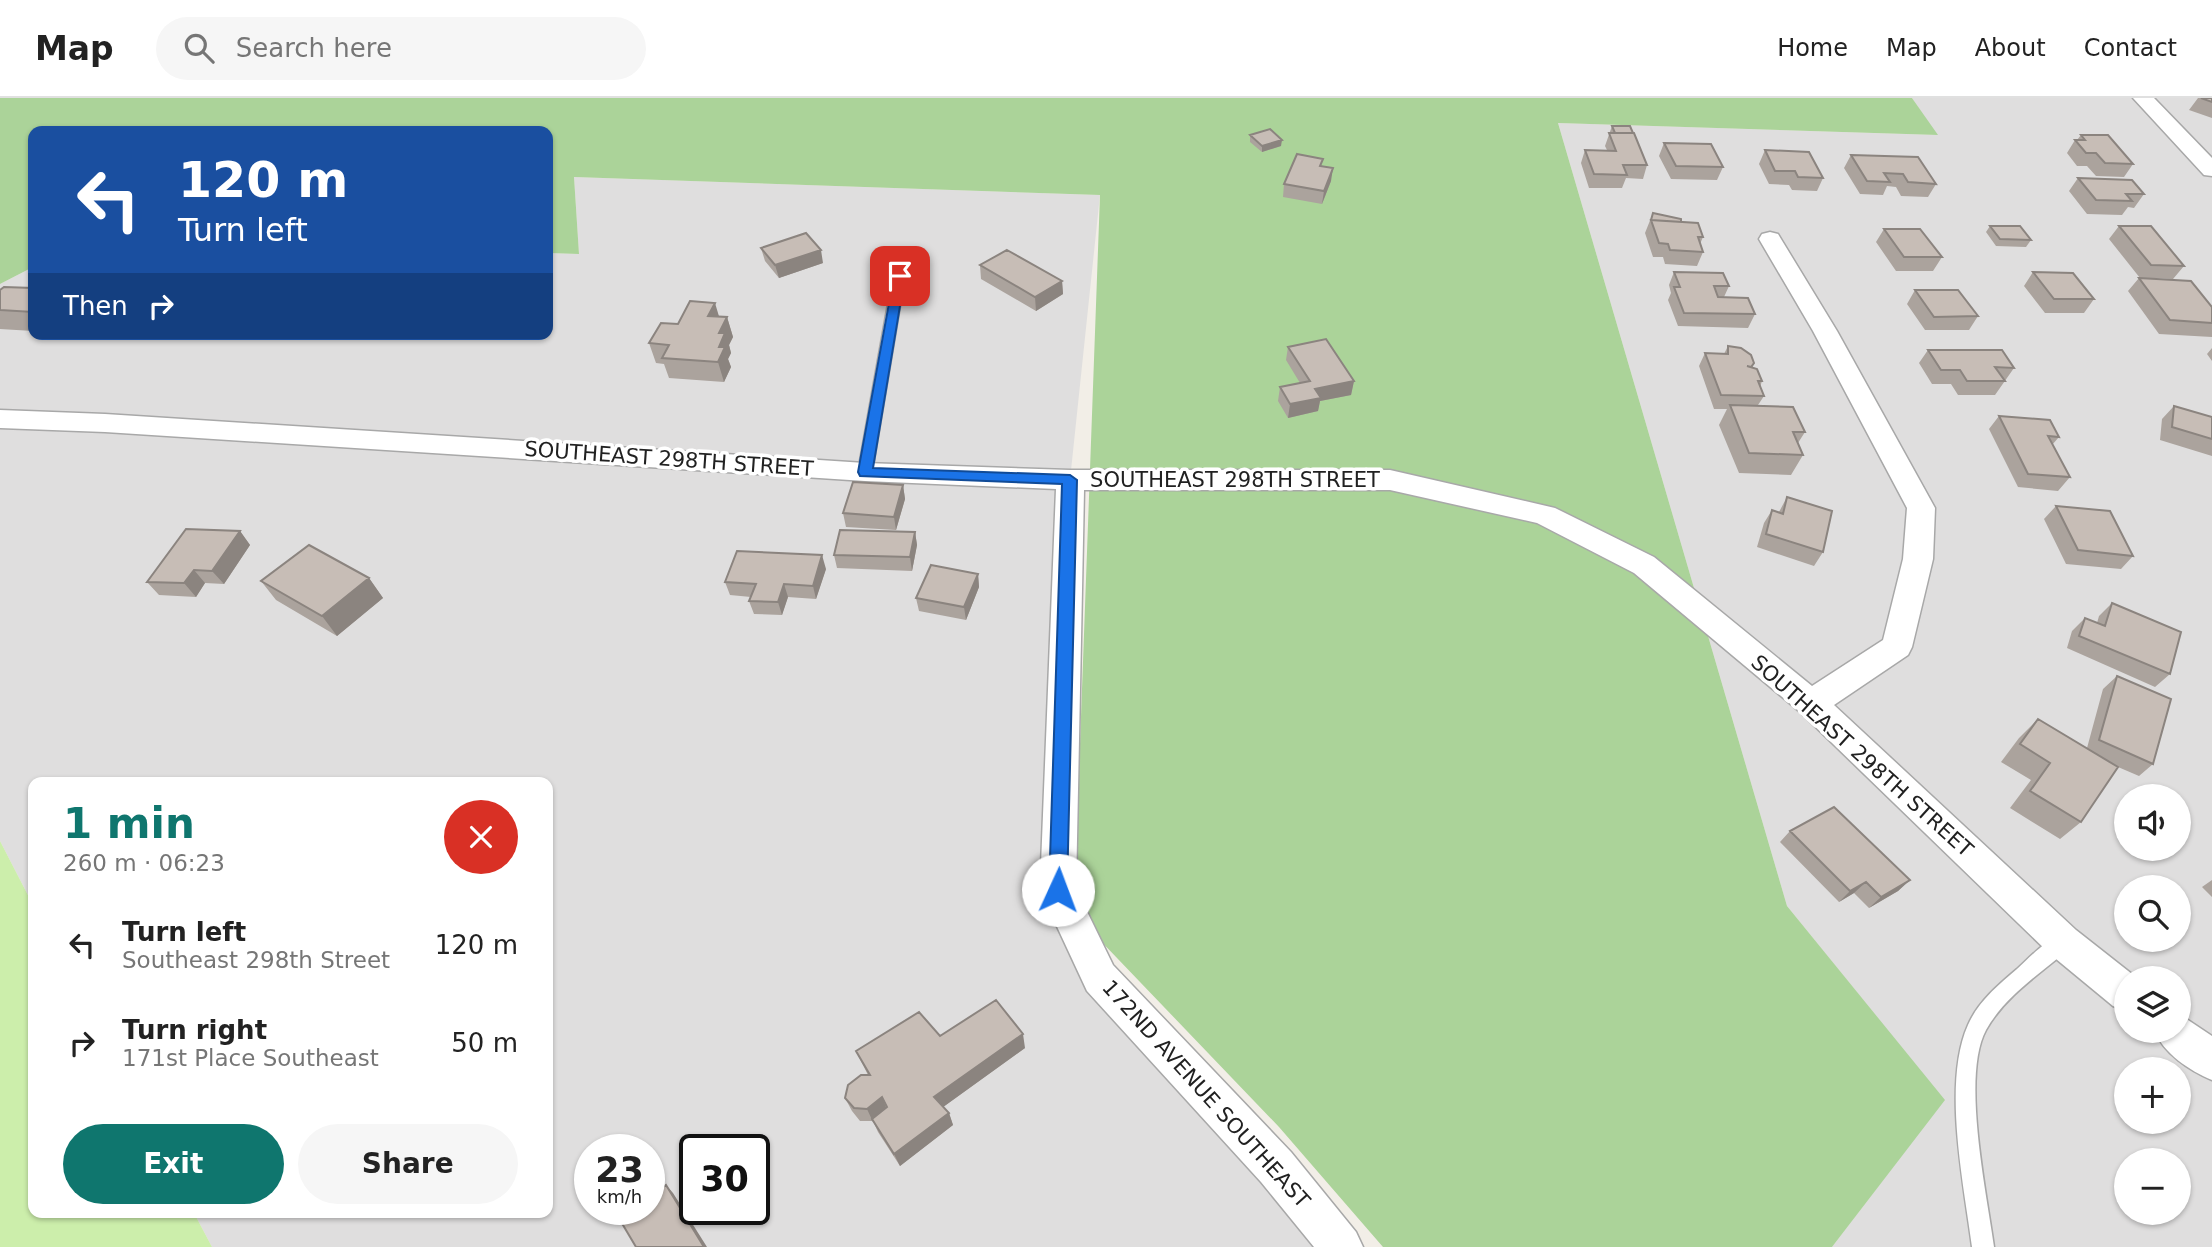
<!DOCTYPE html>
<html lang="en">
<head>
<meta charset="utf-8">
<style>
  body { margin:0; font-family:"DejaVu Sans",sans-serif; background:#f6f6f6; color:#222; height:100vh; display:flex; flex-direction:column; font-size:26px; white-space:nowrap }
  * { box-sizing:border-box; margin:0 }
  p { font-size:23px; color:#767676 }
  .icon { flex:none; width:38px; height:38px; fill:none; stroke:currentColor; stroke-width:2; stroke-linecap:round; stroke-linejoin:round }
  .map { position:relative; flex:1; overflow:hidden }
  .panel { position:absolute; left:28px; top:679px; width:525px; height:441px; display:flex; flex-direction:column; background:#fff; border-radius:14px; box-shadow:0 2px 5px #0004 }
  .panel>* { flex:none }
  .guide { position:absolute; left:28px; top:28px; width:525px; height:214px; border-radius:14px; box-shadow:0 2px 5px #0004; background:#1a4fa0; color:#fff; overflow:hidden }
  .buttons { position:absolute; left:2114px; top:686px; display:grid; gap:14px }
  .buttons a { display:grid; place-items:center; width:77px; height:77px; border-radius:50%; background:#fff; box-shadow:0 2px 5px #0004; font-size:35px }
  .speed { position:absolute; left:574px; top:1036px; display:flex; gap:14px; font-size:35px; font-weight:700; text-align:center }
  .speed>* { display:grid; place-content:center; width:91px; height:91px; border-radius:50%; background:#fff; box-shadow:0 2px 5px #0004; line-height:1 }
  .speed small { font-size:18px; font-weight:400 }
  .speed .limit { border:4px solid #111; border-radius:10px; background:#fff; color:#111 }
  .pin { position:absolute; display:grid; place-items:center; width:60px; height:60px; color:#fff; margin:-30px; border-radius:14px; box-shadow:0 4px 10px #0006 }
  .me { position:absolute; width:77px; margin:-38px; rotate:2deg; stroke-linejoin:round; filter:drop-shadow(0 0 5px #0008) }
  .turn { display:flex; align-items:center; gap:24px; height:147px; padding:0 35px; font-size:32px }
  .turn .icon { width:91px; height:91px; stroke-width:2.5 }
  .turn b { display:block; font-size:49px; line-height:60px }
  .then { display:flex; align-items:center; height:66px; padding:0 35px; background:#0003; gap:14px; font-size:26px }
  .round { display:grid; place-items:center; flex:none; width:74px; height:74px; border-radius:37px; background:#f6f6f6 }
  .headline { display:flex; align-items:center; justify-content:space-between; height:119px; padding:0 35px }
  h1 { font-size:42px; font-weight:700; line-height:52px; color:#0f766e }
  .action { display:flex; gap:14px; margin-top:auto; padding:14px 35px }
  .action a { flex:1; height:80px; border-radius:42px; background:#0f766e; color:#fff; font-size:28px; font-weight:700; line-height:80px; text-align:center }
  .action a+a { background:#f6f6f6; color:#222 }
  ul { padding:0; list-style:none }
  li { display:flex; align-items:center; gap:21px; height:98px; padding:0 35px }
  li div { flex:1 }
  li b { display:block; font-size:26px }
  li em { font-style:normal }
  header { display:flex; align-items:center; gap:42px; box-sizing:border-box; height:98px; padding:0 35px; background:#fff; border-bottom:2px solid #e0e0e0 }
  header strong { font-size:33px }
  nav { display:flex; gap:38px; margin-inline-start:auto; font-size:24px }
  .search { width:490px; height:63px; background:#f6f6f6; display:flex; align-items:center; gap:18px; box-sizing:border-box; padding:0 24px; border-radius:38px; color:#767676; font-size:26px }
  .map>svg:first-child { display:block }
  .residential { fill:#dfdede; fill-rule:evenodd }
  .grass { fill:#cceeab }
  .forest { fill:#abd399 }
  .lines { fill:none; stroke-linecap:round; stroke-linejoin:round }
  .lane-casing { stroke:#a8a8a8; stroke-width:3 }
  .street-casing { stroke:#a8a8a8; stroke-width:3 }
  .lane { fill:#fff; fill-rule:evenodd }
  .street { fill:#fff; fill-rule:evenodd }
  .wall { fill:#aba39d }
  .shaded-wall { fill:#8b847f }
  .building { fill:#c7bdb6; stroke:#8b847f; stroke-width:2 }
  .route { fill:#1a73e8; stroke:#114b97; stroke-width:2 }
  .labels { text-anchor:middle; stroke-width:7; stroke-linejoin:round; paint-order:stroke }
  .street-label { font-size:21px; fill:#212121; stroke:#fff }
</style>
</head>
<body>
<header>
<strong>Map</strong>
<div class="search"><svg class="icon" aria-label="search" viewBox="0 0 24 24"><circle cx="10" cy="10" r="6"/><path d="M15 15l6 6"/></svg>Search here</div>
<nav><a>Home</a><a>Map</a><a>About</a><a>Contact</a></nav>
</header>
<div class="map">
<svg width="2212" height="1149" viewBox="0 0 2212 1149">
  <rect width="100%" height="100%" fill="#f2eee7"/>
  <path class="residential" d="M1912 0H2212V1149H1832L1944 1002 1787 808 1558 25 1937 37ZM2126 698H2179V751H2126ZM2126 789H2179V842H2126ZM2126 880H2179V933H2126ZM2126 971H2179V1024H2126ZM2126 1062H2179V1115H2126Z
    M574 79 1100 97 1070 382 1058 792 1100 880 1341 1149H212L194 1115H548V684H33V807L0 743V186L33 169V236H548V155L579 156ZM590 1052H649V1111H590ZM695 1052H754V1111H695Z"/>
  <path class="grass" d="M0 743 33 807V1115H194L212 1149H0Z"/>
  <path class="forest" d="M0 0H1912L1938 37 1558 25 1787 808 1945 1002 1832 1149H1383L1279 1029 1094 836 1075 783 1100 97 574 79 579 156 548 155V33H33V169L0 186Z"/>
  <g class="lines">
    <g class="lane-casing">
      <path id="lane" d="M899 174 905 178 872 374 865 379 858 374 893 178Z
        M2063 835 2070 838 2072 844 2070 850C2041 875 2005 898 1986 932 1961 978 1987 1097 1994 1149H1972C1964 1087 1942 985 1968 927 1978 904 1998 887 2017 871 2030 859 2046 842 2063 835Z"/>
    </g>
    <g class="street-casing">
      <path id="street" d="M2133 0H2154L2212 60V78L2204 77Z
        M1770 134 1778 136 1781 141 1837 233 1935 410 1933 461 1912 549 1908 557 1834 607 2076 832 2137 880H2126V913L2113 908 2050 856 1800 614 1634 475 1537 425 1390 392H1084L1076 791 1113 867 1291 1054 1356 1134 1363 1149H1314L1261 1084 1087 893 1040 792 1056 391 865 383 105 334 0 330V312L105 316 865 365 1070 372H1390L1555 410 1654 459 1812 588 1883 542 1903 461 1907 410 1813 233 1759 141 1762 136Z
        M2179 916 2212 938V982C2190 973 2163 955 2155 933H2179Z"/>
    </g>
    <use href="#lane" class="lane"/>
    <use href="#street" class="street"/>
  </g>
  <path class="wall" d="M2198 0H2212V20L2189 12Z
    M1612 28 1647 67 1643 81 1626 80 1622 90H1589L1581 65 1585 52H1607L1605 48Z
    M1250 37 1281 48 1262 54 1250 44Z
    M2081 37 2133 66 2124 79 2096 78 2087 68H2077L2067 55 2075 42H2077Z
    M1664 45 1723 69 1717 82 1671 81 1659 58Z
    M1765 52 1823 80 1817 93 1792 92 1789 87 1769 86 1759 66Z
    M1851 57 1936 86 1928 99 1901 98 1896 89 1887 88 1883 97 1860 96 1844 70Z
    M1322 68 1331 83 1322 106 1283 99 1284 86Z
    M2078 80 2144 96 2134 110 2128 109 2122 117 2087 116 2069 93Z
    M1653 115 1681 124 1703 139 1700 146 1703 154 1697 168 1665 166 1663 159H1653L1645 135Z
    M1990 128 2031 142 2026 149 1996 148 1986 134Z
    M2119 128 2184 168 2173 181 2152 180 2212 209V239L2159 236 2128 193 2139 180H2140L2109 141Z
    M1884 131 1942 159 1933 173H1896L1876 144Z
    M761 150 823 165 779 180 765 163Z
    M980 167 1062 183 1063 196 1036 213 981 181Z
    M1674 174 1729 188 1724 199 1755 216 1748 230 1678 228 1668 202 1671 195 1669 187Z
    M2033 174 2094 201 2084 215H2045L2024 188Z
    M33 190V233L0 231V192Z
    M1915 192 1978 218 1969 232H1925L1907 206Z
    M719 219H727L733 239 729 247 731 255 728 261 731 269 724 284 669 280 664 266 656 265 649 245 678 226Z
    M79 236H104L102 238Z
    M1728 248 1754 265 1752 270 1762 283 1760 289 1764 298 1758 307 1805 334 1798 345 1803 357 1791 377 1739 375 1719 327 1727 311H1714L1699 268 1705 255 1724 256Z
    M1288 249 1354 283 1351 297 1320 303 1318 313 1288 320 1278 303 1280 289 1300 285 1286 262Z
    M2212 250V263L2207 256Z
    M1928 252 2014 270 1995 297H1958L1951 286H1932L1919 265Z
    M2174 308 2212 319V358L2160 342 2162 321Z
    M1999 318 2059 339 2052 347 2070 379 2058 393 2018 389 1989 331Z
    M903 387 905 401 896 432 846 429 843 415Z
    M1787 399 1823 454 1814 468 1757 449 1764 425 1772 412 1779 414Z
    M2056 408 2133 458 2121 471 2066 466 2044 421Z
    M240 433 250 447 224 486 205 485 196 499 159 497 147 484Z
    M915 434 917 447 912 473 837 470 834 457Z
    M826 471 816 501 788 499 782 517 754 516 749 503 751 499 730 497 725 484Z
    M978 476 979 489 966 522 919 513 916 500Z
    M369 480 383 500 337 538 276 502 261 483Z
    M2112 505 2170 576 2155 589 2067 550 2072 533 2085 520 2097 525 2099 518Z
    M2117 578 2153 666 2139 678 2118 669 2081 724 2060 741 2010 710 2031 682 2001 664 2019 640 2038 621 2087 650 2103 591Z
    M1790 733 1910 782 1898 793 1869 810 1854 795 1839 804 1780 744Z
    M2212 782V799L2202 789Z
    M940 938 1025 950 943 1009 949 1015 953 1027 900 1068 878 1034 873 1023H860L852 1013 845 1000 868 977 856 953Z"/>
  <path class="shaded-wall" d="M1282 42 1281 48 1262 54V48Z
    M1333 70 1331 83 1322 106 1324 93Z
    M821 152 823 165 779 180 775 167Z
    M1062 183 1063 196 1036 213 1035 199Z
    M715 205 721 225 708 218Z
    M727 219 733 239 729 247 731 255 728 261 731 269 724 284 718 264 719 235Z
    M1354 283 1351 297 1320 303 1318 313 1288 320 1290 306 1315 291Z
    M903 387 905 401 896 432 894 419Z
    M240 433 250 447 224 486 212 473Z
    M915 434 917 447 912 473 910 459Z
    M822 457 826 471 816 501 813 488Z
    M194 472 205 485 196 499 184 485Z
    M978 476 979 489 966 522 964 509Z
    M369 480 383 500 337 538 322 518Z
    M784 486 788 499 782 517 778 504Z
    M1910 782 1898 793 1869 810 1881 799Z
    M1866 784 1854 795 1839 804 1850 793Z
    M1023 936 1025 950 939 1012 934 999Z
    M882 999 887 1012 873 1024 867 1011Z
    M949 1015 953 1027 900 1068 894 1056Z
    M666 1087 673 1095 707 1149H704Z"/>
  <path class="building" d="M2201 0H2212V4Z
    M1612 28H1630L1633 35H1615Z
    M1270 31 1282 42 1262 48 1250 37Z
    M1609 35H1634L1647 67H1623L1627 77 1594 76 1585 52 1616 53Z
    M2081 37H2108L2133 66 2105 65 2096 55H2086L2075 42H2085Z
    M1664 45 1711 46 1723 69 1676 68Z
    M1765 52 1809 54 1823 80 1798 79 1795 73H1775Z
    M1297 56 1323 61 1320 68 1333 70 1324 93 1284 86Z
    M1851 57 1918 59 1936 86 1908 84 1903 76 1884 75 1890 84 1867 83Z
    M2078 80 2132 82 2144 96H2126L2132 103 2096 102Z
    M1653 115 1681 121V124L1651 122Z
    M1651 122 1698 125 1703 139H1698L1703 154 1670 152 1668 146 1659 145Z
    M1990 128H2020L2031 142 2000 141Z
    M2119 128H2151L2184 168 2151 167Z
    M1884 131H1920L1942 159H1904Z
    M806 135 821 152 775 167 761 150Z
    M1007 152 1062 183 1035 199 980 167Z
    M1674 174 1723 175 1729 188H1714L1718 199 1748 200 1755 216 1684 215 1674 189H1680Z
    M2033 174 2073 175 2094 201H2054Z
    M2139 180 2191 183 2212 209V225L2170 222Z
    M4 189 33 190V214L0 212V192Z
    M1915 192H1958L1978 218 1934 219Z
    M690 203 715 205 708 218 727 219 719 235H725L719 249H725L718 264 662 260 669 247 649 245 661 225 678 226Z
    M1326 241 1354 283 1315 291 1321 300 1290 306 1280 289 1310 283 1288 249Z
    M1728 248 1741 250 1751 257 1754 265 1751 269 1747 268 1757 271 1762 283H1758L1764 298 1721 297 1705 255 1728 256Z
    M1928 252H2002L2014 270 1995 269 2005 283H1967L1960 272H1941Z
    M1730 307 1793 309 1805 334H1793L1803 357 1749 355Z
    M2174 308 2212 319V341L2172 329Z
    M1999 318 2050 322 2059 339 2048 338 2070 379 2028 376Z
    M853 384 903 387 894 419 843 415Z
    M1787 399 1832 413 1823 454 1766 436 1772 412 1783 416Z
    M2056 408 2110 413 2133 458 2078 452Z
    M186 431 240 433 212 473 194 472 184 485 147 484Z
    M840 432 915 434 910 459 834 457Z
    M309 447 369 480 322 518 261 483Z
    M737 453 822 457 813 488 784 486 778 504 749 503 756 486 725 484Z
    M931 467 978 476 964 509 916 500Z
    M2112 505 2181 534 2170 576 2079 538 2085 520 2105 528Z
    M2117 578 2171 601 2153 666 2099 642Z
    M2038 621 2118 669 2081 724 2030 693 2050 665 2020 646Z
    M1834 709 1910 782 1881 799 1866 784 1850 793 1790 733Z
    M996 902 1023 936 934 999 949 1015 894 1056 872 1021 887 1009 882 999 867 1011 854 1010 845 1000 848 987 861 977H870L856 953 919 914 940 938Z
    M666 1087 704 1149H636L620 1122 634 1111H649V1100Z"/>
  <path class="route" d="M900 174 905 178 873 370 1070 377 1077 382 1067 792 1064 798 1058 801 1051 798 1049 792 1062 386 860 378 858 374 894 178Z"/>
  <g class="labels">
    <g class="street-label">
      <text transform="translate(669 361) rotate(4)" y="7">SOUTHEAST 298TH STREET</text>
      <text x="1235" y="389">SOUTHEAST 298TH STREET</text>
      <text transform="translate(1862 658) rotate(42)" y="7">SOUTHEAST 298TH STREET</text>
      <text transform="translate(1206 996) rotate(48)" y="7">172ND AVENUE SOUTHEAST</text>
    </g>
  </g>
</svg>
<div class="buttons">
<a><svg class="icon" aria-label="sound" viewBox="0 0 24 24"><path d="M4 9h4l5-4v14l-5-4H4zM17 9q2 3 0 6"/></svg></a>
<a><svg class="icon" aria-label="search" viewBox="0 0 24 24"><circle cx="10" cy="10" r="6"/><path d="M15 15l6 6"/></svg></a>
<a><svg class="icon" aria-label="layers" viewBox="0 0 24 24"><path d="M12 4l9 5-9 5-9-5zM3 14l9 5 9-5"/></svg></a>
<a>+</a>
<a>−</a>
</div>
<div class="speed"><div>23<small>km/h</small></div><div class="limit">30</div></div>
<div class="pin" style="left:900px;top:178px;background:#d93025"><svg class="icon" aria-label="arrive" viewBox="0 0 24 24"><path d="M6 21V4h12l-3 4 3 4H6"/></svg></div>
<svg class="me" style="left:1058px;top:792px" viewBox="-20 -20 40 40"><circle r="19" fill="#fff"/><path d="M0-13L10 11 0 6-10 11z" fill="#1a73e8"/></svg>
<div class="guide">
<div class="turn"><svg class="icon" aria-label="left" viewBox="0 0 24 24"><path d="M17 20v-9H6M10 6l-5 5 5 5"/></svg><div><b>120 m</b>Turn left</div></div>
<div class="then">Then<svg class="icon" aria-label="right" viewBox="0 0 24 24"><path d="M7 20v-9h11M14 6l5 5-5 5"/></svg></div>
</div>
<section class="panel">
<div class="headline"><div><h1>1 min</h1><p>260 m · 06:23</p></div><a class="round" style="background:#d93025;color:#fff"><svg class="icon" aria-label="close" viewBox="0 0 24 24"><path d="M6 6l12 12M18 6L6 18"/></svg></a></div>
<ul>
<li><svg class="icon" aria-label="left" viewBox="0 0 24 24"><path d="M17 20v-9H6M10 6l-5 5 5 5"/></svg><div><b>Turn left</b><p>Southeast 298th Street</p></div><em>120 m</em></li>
<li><svg class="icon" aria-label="right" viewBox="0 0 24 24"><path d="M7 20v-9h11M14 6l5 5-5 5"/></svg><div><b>Turn right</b><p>171st Place Southeast</p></div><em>50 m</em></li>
</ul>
<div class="action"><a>Exit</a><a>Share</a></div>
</section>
</div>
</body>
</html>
